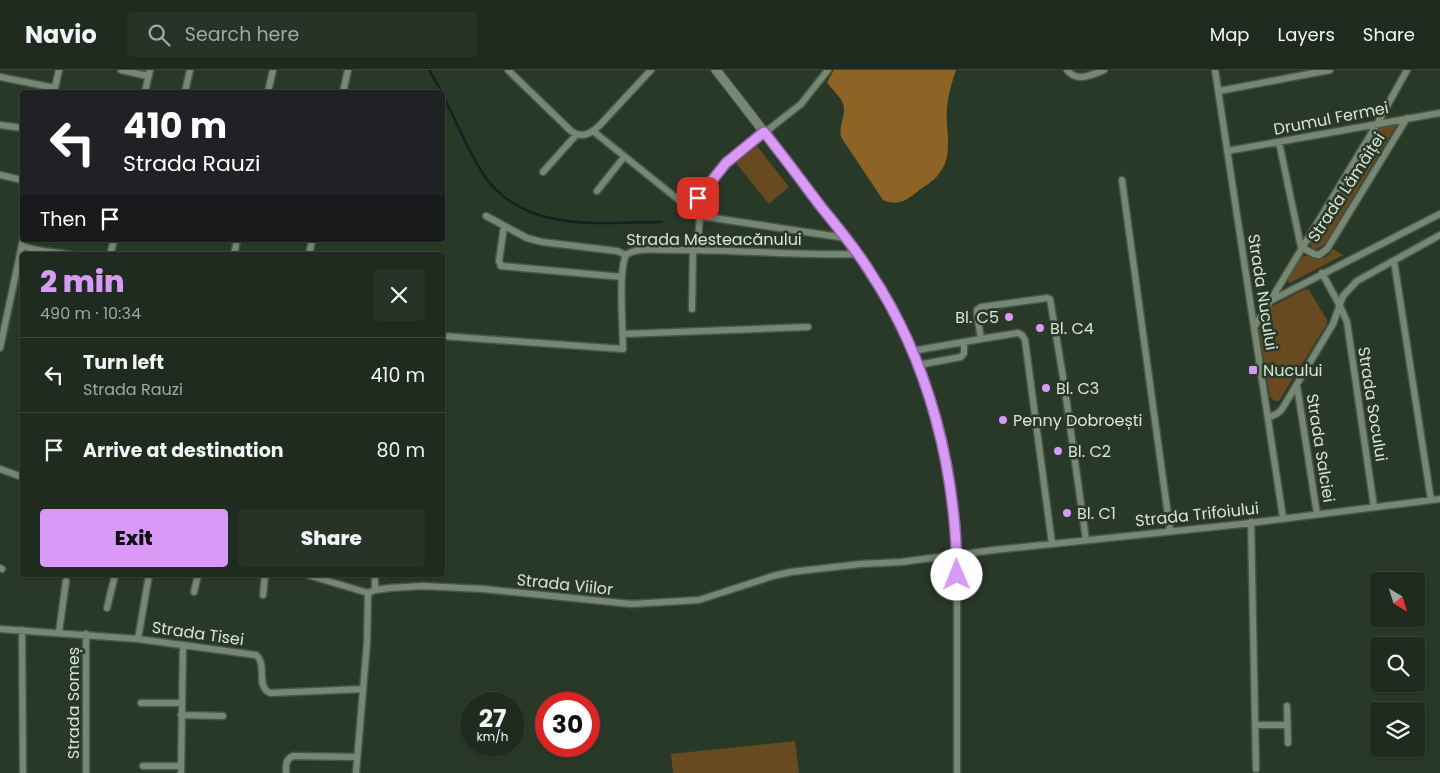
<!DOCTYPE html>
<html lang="en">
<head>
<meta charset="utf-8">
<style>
  body { margin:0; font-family:Poppins,sans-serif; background:#273327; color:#f1f3f6; height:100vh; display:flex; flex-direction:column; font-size:19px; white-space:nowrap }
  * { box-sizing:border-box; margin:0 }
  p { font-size:16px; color:#a1a7a4 }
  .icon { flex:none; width:28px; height:28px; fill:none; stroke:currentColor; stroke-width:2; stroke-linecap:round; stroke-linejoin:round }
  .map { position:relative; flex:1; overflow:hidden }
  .sheet { position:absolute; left:20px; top:182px; width:425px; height:325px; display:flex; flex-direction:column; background:#1f2b1e; border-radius:5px; box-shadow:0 1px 4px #0004,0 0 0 1px #3c473c }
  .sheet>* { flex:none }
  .top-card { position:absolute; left:20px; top:20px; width:425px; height:152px; border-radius:5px; box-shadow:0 1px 4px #0004,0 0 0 1px #3c473c; background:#202124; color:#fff; overflow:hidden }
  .needle { width:32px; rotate:142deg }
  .buttons { position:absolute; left:1370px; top:502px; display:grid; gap:10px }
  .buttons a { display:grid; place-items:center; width:55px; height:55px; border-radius:5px; background:#1f2b1e; box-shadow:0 1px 4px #0004,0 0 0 1px #3c473c; font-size:25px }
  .speed { position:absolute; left:460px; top:622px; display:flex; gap:10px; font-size:25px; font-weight:700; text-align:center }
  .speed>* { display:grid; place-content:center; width:65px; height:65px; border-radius:50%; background:#1f2b1e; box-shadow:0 1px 4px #0004,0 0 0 1px #3c473c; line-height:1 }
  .speed small { font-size:12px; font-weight:400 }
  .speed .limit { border:8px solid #d22; background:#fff; color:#111 }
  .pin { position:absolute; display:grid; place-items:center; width:42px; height:42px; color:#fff; margin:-21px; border-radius:10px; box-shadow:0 2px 8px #0006 }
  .me { position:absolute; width:55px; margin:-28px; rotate:359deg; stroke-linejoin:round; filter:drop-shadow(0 0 4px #0008) }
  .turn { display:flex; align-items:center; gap:18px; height:105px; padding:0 20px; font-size:22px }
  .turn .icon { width:65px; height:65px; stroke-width:2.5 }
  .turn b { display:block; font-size:35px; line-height:42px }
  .then { display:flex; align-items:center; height:48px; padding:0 20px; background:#0003; gap:10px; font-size:19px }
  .round { display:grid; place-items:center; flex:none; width:52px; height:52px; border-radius:5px; background:#273327 }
  .summary { display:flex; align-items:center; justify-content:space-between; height:85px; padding:0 20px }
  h1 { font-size:30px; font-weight:800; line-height:38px; color:#d99af7 }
  .primary-button { display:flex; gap:10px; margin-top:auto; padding:10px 20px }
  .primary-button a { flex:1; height:58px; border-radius:5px; background:#d99af7; color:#111; font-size:20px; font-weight:800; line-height:58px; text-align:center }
  .primary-button a+a { background:#273327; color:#f1f3f6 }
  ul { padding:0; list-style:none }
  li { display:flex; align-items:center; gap:15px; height:75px; padding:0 20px; border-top:1px solid #3c473c }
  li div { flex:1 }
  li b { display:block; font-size:19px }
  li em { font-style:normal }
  header { display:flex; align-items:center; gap:30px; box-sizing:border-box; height:70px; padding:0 25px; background:#1f2b1e; border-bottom:1px solid #3c473c }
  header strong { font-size:24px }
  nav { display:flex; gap:28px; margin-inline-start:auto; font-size:18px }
  .search { width:350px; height:45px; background:#273327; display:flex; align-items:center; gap:12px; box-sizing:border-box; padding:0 18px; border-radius:5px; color:#a1a7a4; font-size:19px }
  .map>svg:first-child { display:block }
  .green { fill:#674a20 }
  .forest { fill:#8d6425 }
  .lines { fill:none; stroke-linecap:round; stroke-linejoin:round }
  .stream { stroke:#112225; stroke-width:2.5 }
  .minor-casing { stroke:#495749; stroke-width:9 }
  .tertiary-casing { stroke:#495749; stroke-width:11 }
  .minor { stroke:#768874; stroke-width:6 }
  .tertiary { stroke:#768874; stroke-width:9 }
  .route-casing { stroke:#8d64a1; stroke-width:12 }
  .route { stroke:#d99af7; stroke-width:9 }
  .poi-dot { fill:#d99af7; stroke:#293928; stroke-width:2 }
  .labels { text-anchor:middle; stroke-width:5; stroke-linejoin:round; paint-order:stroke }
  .street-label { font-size:16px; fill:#d9e3d8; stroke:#293928 }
  .poi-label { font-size:16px; fill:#d9e3d8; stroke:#293928; text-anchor:start }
</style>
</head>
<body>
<header>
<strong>Navio</strong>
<div class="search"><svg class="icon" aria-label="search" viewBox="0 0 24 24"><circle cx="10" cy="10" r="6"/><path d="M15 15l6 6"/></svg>Search here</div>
<nav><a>Map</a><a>Layers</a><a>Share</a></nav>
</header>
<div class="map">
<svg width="1440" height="703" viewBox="0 0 1440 703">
  <rect width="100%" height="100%" fill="#293928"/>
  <path class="green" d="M1398 53 1324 175 1317 179 1312 178 1310 174 1311 169 1381 56Z
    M757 76 789 117 769 134 736 93Z
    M1333 179 1343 185 1290 213 1287 210 1300 187C1313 182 1322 197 1333 179Z
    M1305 219 1309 220 1327 250V254L1279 331H1275L1270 327 1259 260 1271 237Z
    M795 671 799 703H673L671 684Z"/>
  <path class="forest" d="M834 0H956C952 12 948 25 947 38 945 60 955 86 938 105 933 112 924 116 917 122 906 131 897 136 883 130L841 67C839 54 844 50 844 39 844 28 832 21 827 12Z"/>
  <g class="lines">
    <path class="stream" d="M429 0 442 22
      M442 24C457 51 468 83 486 108 527 164 602 152 662 152"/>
    <g class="minor-casing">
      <path id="minor" d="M121 0 148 6
        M508 0 571 61C581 69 590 64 599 56L651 0
        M1067 0C1077 13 1091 5 1104 0
        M1215 0 1283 448
        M0 7 55 18
        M1219 21 1330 0
        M54 22 59 0
        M145 22 150 0
        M185 22 190 0
        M268 22 273 0
        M343 22 348 0
        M0 55 22 58
        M593 61 690 139 700 146 846 168
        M1279 72 1301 177 1314 184 1319 185 1327 179 1407 48
        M1227 81 1440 43
        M543 102 576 65
        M0 105 22 110
        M1122 110 1170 460
        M597 121 624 87
        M690 139 726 93 801 34 828 0
        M486 146 527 168 542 172 617 181 626 185
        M504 156 499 191 501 196 622 207
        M22 176C40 182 54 182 72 185
        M697 179 700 146
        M110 185 114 170
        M234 185 237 170
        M309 185 312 170
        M626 185C637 177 657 180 671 180 733 179 796 186 859 184
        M1394 191 1431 430
        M1322 203 1340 236 1347 252 1374 437
        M1270 231 1440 144
        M692 239 693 179
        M1255 256 1377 54 1407 0
        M623 264 808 257
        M442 266 623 279C623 258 618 202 626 185
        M0 278 23 170
        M912 281 981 269
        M918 295 961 287 964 283V272
        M1297 316 1317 444
        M1268 348 1278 343 1282 339 1333 254 1343 226 1357 211 1440 165
        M0 399 22 407
        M1251 452 1256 699
        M1052 474 1025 270 1022 265 1018 263 981 269 977 244V240L981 237 1047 228 1050 229 1064 313 1086 470
        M957 485V703
        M0 498 2 499
        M308 505 368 523
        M375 505V520
        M194 522 198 505
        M368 523 375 520 390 518 422 516 484 519 631 534 699 530 773 506 791 502 861 494 901 492 994 480 1242 454 1440 429
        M263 525 265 505
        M107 538 115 505
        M0 559 138 569 256 585C268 595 255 616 270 623L363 619
        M22 560 23 703
        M59 562 66 511
        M86 564V703
        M138 569 149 505
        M141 633H182
        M1287 636 1288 673
        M181 645 223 646
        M1255 655H1287
        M143 696H181
        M181 703 183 575
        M286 703C286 695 285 690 293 686L357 687
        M356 703 367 573 368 523"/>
    </g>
    <g class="tertiary-casing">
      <path id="tertiary" d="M716 0C749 42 781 84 813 126 844 165 874 203 897 248 935 320 954 404 957 485"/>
    </g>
    <use href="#minor" class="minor"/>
    <use href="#tertiary" class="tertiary"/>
  </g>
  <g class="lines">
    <g class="route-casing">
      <path id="route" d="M698 128 726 93 764 62C784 87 803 113 822 138 839 159 856 179 870 202 929 291 956 399 957 505"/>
    </g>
    <use href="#route" class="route"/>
  </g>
  <g class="poi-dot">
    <circle cx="1009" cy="247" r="5"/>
    <circle cx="1040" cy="258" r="5"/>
    <rect x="1248" y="295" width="10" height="10" rx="2.5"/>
    <circle cx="1046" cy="318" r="5"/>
    <circle cx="1003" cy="350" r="5"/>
    <circle cx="1058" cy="381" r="5"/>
    <circle cx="1067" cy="443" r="5"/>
  </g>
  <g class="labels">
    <g class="street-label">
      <text transform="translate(1331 48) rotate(-11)" y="6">Drumul Fermei</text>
      <text transform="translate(1346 117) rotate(-57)" y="6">Strada Lămâiței</text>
      <text x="714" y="175">Strada Mesteacănului</text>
      <text transform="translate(1263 222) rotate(81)" y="6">Strada Nucului</text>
      <text transform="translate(1373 334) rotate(81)" y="6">Strada Socului</text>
      <text transform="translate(1321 378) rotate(81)" y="6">Strada Salciei</text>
      <text transform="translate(1197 444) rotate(-6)" y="6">Strada Trifoiului</text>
      <text transform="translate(565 514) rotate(6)" y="6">Strada Viilor</text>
      <text transform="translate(198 563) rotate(8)" y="6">Strada Tisei</text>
      <text transform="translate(73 633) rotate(-90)" y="6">Strada Someș</text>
    </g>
    <g class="poi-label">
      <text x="999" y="253" text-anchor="end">Bl. C5</text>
      <text x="1050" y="264">Bl. C4</text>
      <text x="1263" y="306">Nucului</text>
      <text x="1056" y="324">Bl. C3</text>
      <text x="1013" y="356">Penny Dobroești</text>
      <text x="1068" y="387">Bl. C2</text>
      <text x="1077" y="449">Bl. C1</text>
    </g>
  </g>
</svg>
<div class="buttons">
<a><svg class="needle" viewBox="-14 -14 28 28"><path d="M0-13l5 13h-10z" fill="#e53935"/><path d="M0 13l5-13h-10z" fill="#a1a7a4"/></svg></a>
<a><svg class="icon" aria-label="search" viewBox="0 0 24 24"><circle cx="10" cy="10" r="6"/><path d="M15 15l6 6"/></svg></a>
<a><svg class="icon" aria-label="layers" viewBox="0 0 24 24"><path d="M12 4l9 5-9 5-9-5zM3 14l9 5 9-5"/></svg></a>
</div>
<div class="speed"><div>27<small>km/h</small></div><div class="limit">30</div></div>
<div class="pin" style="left:698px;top:128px;background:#d93025"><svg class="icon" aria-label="arrive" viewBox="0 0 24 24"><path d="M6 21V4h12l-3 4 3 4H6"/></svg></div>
<svg class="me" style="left:957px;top:505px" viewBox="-20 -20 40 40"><circle r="19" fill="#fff"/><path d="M0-13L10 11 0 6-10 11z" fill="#d99af7"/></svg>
<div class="top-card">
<div class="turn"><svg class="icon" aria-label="left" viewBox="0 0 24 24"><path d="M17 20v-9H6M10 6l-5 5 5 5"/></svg><div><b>410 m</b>Strada Rauzi</div></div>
<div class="then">Then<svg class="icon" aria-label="arrive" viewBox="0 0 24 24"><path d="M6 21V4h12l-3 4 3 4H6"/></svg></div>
</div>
<section class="sheet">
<div class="summary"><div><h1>2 min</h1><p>490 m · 10:34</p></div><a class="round"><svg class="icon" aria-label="close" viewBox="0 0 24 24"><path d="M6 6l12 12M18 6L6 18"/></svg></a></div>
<ul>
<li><svg class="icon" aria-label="left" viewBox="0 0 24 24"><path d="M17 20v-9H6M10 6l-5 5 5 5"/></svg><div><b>Turn left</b><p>Strada Rauzi</p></div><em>410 m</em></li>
<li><svg class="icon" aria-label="arrive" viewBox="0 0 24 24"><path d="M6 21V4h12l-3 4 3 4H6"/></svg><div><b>Arrive at destination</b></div><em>80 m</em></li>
</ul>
<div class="primary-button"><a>Exit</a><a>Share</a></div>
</section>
</div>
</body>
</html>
